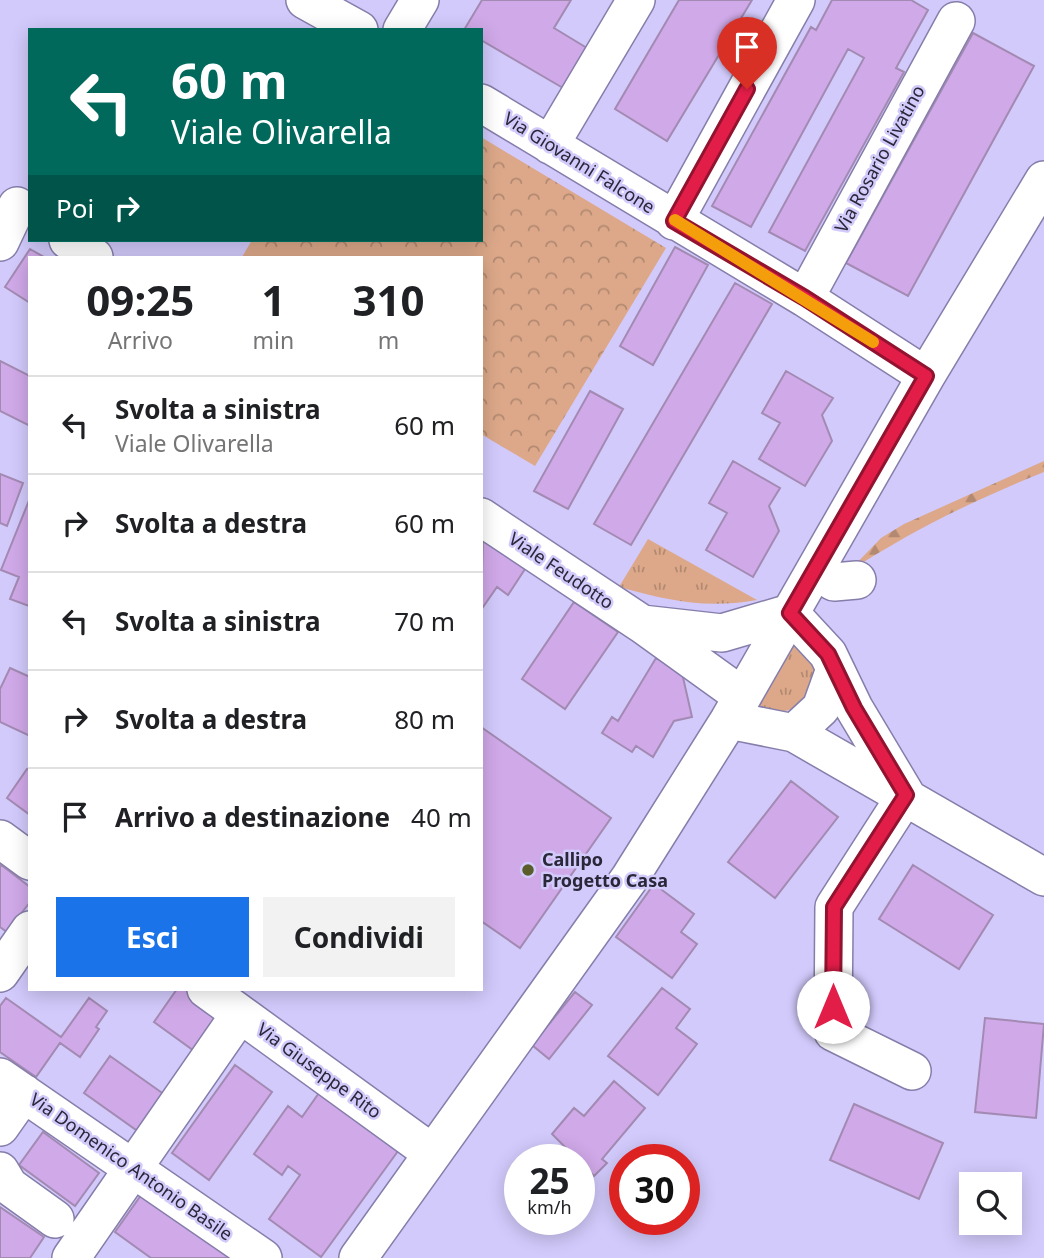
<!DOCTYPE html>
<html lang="it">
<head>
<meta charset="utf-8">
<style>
  body { margin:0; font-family:"Noto Sans",sans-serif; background:#f2f2f2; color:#202124; height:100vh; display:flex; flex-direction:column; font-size:26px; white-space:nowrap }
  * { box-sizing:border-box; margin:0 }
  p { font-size:23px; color:#757577 }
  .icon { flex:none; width:38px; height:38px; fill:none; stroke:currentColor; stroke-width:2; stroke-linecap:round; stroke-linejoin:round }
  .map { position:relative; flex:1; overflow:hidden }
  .side { position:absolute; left:28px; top:256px; width:455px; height:735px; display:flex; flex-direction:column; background:#fff; border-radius:0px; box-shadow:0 4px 18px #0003 }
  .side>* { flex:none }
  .guide { position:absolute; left:28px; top:28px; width:455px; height:214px; border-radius:0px; box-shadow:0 4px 18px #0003; background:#00695c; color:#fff; overflow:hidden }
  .buttons { position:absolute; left:959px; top:1172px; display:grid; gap:14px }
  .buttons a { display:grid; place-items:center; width:63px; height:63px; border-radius:0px; background:#fff; box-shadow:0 4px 18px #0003; font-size:35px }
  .speed { position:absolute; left:504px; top:1144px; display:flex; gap:14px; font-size:35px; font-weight:700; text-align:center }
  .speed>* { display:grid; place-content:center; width:91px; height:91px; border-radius:50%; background:#fff; box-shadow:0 4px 18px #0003; line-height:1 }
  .speed small { font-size:18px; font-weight:400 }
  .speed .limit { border:10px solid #d22; background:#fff; color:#111 }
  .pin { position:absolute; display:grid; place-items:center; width:60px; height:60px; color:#fff; margin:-72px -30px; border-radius:50% 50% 50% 0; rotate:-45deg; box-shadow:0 0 7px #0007 }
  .pin .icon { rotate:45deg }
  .me { position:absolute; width:77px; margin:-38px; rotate:0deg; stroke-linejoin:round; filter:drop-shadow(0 0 5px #0008) }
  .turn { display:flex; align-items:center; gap:24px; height:147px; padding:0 28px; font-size:32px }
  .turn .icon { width:91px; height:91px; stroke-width:2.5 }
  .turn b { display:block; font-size:49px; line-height:60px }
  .then { display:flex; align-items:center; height:66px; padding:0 28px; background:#0003; gap:14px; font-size:26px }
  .eta { display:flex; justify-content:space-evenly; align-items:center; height:119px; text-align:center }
  .eta b { font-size:42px; font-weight:700; line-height:49px }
  .button { display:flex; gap:14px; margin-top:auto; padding:14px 28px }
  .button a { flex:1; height:80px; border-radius:0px; background:#1a73e8; color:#fff; font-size:28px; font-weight:700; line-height:80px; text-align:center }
  .button a+a { background:#f2f2f2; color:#202124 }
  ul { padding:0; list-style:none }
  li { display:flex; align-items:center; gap:21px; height:98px; padding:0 28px; border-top:2px solid #e0e0e0 }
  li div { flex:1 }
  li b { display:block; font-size:26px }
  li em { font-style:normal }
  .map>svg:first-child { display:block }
  .grass { fill:url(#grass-tufts) }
  .forest { fill:url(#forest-firs) }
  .park { fill:url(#park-crowns) }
  .building { fill:#d0a9e8; stroke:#a38ab3; stroke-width:2 }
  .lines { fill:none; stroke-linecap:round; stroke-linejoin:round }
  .minor-casing { stroke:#857eaa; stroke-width:40 }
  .minor { stroke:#fff; stroke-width:37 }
  .route-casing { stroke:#92132f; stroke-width:18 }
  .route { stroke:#e11d48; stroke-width:12 }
  .slow { stroke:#f59e0b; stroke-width:12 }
  .poi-dot { fill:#5a5d2a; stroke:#d2cafb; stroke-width:2.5 }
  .labels { text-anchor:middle; stroke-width:5; stroke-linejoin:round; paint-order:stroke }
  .street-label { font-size:18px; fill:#2a2739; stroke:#d2cafb }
  .poi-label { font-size:18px; font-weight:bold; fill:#2a2739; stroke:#d2cafb; text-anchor:start }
</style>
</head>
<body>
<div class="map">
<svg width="1044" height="1258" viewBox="0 0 1044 1258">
  <defs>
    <pattern id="grass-tufts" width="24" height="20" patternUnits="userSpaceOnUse" patternTransform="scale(1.75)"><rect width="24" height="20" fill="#dca889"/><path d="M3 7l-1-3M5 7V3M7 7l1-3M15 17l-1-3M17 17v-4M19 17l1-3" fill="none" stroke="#b38971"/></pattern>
    <pattern id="forest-firs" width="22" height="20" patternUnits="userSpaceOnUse" patternTransform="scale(1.75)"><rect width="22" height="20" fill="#dca889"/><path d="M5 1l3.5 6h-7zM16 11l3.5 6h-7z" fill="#b38971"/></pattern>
    <pattern id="park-crowns" width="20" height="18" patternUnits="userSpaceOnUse" patternTransform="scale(1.75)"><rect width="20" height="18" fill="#dca889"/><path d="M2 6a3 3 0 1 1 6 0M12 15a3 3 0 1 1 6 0" fill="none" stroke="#b38971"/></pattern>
  </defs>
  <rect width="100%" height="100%" fill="#d2cafb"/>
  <path class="grass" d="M648 539 757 600C705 609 670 601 619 587Z
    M795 639 814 659 816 673 805 703C787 712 775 716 755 708Z"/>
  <path class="forest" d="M1044 461V472C972 501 913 530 848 572L881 538 904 524Z"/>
  <path class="park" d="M481 137 666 248 535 466 481 434V257H242L252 240H481Z"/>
  <path class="building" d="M482 0H571L554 28 587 48 563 88 481 40V30H464Z
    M679 0H752L667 141 615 109Z
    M832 0H911L928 10 896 68 904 72 805 251 769 232 864 58 848 49 751 227 712 206 811 27 816 30Z
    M973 33 1034 66 908 296 846 263Z
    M675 247 708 265 653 365 620 346Z
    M30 249 44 257H30V303L5 287Z
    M735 283 772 304 631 545 594 524Z
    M0 361 30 376V426L0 411Z
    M786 371 833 398 822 415 832 441 805 486 759 459 780 423 762 413Z
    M590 391 623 409 568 509 534 491Z
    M733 461 780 488 769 506 779 531 753 577 706 550 727 513 709 503Z
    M0 474 23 483 7 526 0 523Z
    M30 498V604L29 606 10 599 19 577 1 570Z
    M483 540 525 569 508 595 497 587 481 610Z
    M574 602 618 632 565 709 522 679Z
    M656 658 682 673 692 717 674 721 653 757 636 746 632 752 602 733 612 717 618 721Z
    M10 668 30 677V736L0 722V689Z
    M481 727 611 818 520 948 481 921Z
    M27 769 30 770V815L7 798Z
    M791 781 838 817 775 898 728 862Z
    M0 864 30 887V902L7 932 0 927Z
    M913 865 993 915 959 969 879 919Z
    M654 884 694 914 681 932 697 944 672 978 616 937Z
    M662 988 690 1009 676 1028 697 1044 658 1095 608 1056Z
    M177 989H189L225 1014 197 1053 154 1022Z
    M575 992 592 1005 549 1059 532 1045Z
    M6 998 61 1037 89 998 107 1011 96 1027 99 1029 80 1057 60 1043 36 1077 0 1052V1006Z
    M985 1018 1044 1024 1036 1118 975 1112Z
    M110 1056 165 1095 139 1132 84 1093Z
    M235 1065 272 1092 209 1180 172 1153Z
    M614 1081 645 1108 602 1159 607 1163 594 1176 552 1134 574 1108 584 1116Z
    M326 1083 401 1147 321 1257 269 1219 300 1175 288 1166 282 1175 254 1154 288 1106 302 1117Z
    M854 1104 943 1143 919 1199 830 1160Z
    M43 1132 99 1173 75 1206 19 1165Z
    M149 1184 255 1258H151L115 1232Z
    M0 1207 44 1237 30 1258H0Z"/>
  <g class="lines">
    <g class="minor-casing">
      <path id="minor" d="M305 0 359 30
        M402 30 420 0
        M481 103 805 298 926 376
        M550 145 636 0
        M674 221 796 0
        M68 240 94 257
        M0 242 17 206
        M805 298 956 21
        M481 517 642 624 742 696
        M815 570 834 582 857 580
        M642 624 722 633 790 613 828 654 854 708 906 795
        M729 720 794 733 1044 877
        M794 733 821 708 835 669
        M906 795 834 907 833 1032 912 1071
        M0 839 30 861
        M0 973 30 930
        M206 989 432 1153
        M0 1077 263 1258
        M0 1127 24 1093
        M0 1171 9 1186 55 1219
        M71 1258 240 1014
        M358 1258 629 879 729 720 926 376 1044 180"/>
    </g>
    <use href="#minor" class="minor"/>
  </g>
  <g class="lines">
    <g class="route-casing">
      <path id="route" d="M747 89 674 221 805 298 926 376 790 613 828 654 854 708 906 795 834 907 833 1007"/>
    </g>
    <use href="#route" class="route"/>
    <path class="slow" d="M675 220 873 342"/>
  </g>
  <circle class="poi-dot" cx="528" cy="870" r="7"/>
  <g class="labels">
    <g class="street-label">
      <text transform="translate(880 159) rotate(-61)" y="6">Via Rosario Livatino</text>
      <text transform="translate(579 163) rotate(32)" y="6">Via Giovanni Falcone</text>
      <text transform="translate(561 571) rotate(34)" y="6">Viale Feudotto</text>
      <text transform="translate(319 1071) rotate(36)" y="6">Via Giuseppe Rito</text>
      <text transform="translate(131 1167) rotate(35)" y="6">Via Domenico Antonio Basile</text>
    </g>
    <g class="poi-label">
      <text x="542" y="866">Callipo<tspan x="542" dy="21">Progetto Casa</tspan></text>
    </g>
  </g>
</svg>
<div class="buttons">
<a><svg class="icon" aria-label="search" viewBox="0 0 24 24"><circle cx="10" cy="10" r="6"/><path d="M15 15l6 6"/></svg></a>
</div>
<div class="speed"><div>25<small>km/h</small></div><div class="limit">30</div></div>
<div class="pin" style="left:747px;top:89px;background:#d93025"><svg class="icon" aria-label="arrive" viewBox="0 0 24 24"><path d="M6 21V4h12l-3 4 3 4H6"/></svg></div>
<svg class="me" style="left:833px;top:1007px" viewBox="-20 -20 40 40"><circle r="19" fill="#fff"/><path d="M0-13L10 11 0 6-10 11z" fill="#e11d48"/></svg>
<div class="guide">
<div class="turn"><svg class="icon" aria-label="left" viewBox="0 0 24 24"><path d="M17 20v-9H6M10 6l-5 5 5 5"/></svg><div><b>60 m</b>Viale Olivarella</div></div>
<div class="then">Poi<svg class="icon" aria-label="right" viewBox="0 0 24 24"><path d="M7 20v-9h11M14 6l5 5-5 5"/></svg></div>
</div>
<section class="side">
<div class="eta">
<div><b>09:25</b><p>Arrivo</p></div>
<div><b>1</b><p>min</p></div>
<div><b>310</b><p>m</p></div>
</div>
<ul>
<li><svg class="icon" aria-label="left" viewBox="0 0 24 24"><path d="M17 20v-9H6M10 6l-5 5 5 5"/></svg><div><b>Svolta a sinistra</b><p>Viale Olivarella</p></div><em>60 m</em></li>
<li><svg class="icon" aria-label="right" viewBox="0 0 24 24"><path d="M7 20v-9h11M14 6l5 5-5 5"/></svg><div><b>Svolta a destra</b></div><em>60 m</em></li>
<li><svg class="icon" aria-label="left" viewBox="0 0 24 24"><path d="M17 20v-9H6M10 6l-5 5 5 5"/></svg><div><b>Svolta a sinistra</b></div><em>70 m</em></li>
<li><svg class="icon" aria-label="right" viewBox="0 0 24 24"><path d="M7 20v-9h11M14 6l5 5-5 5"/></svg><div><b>Svolta a destra</b></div><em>80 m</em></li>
<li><svg class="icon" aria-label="arrive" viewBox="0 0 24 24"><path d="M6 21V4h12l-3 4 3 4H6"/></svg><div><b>Arrivo a destinazione</b></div><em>40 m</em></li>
</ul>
<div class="button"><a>Esci</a><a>Condividi</a></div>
</section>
</div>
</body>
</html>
